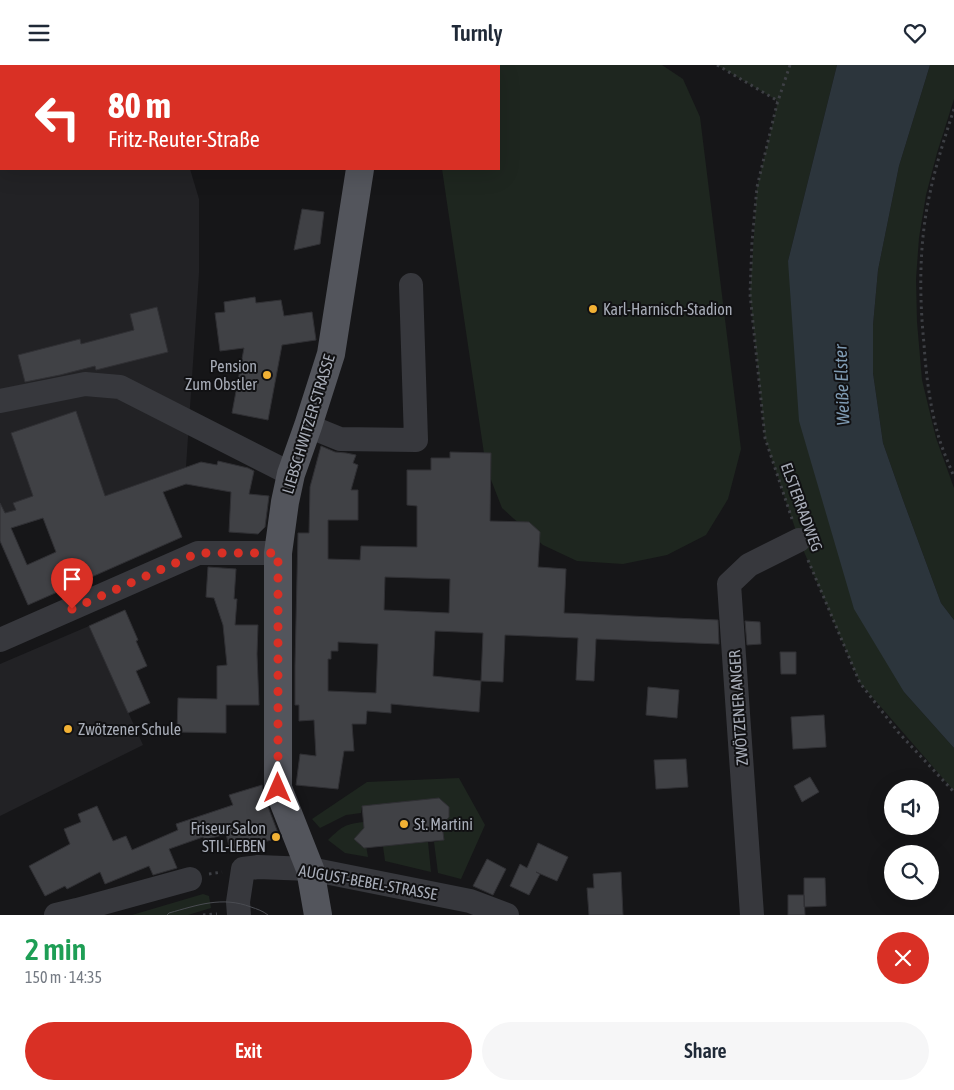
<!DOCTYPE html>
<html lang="en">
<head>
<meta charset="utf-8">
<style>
  body { margin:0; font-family:"Asap Condensed",sans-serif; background:#f6f6f7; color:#1f2937; height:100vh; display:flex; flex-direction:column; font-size:19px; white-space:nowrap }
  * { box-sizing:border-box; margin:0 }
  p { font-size:16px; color:#747a83 }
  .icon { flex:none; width:28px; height:28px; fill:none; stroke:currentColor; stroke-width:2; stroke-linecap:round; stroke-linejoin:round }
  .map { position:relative; height:850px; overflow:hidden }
  .panel { display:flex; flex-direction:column; background:#fff; flex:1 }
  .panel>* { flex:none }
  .banner { position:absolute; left:0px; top:0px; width:500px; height:105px; box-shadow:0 5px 20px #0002; background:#d93025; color:#fff; overflow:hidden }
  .buttons { position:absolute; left:884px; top:715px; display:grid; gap:10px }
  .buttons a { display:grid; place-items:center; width:55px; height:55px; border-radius:50%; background:#fff; box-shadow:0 5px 20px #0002; font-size:25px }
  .pin { position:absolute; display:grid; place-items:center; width:42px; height:42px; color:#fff; margin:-51px -21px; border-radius:50% 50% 50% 0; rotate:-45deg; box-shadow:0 0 5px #0007 }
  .pin .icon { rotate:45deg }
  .me { position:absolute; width:55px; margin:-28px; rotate:0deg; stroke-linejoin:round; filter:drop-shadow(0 0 4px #0008) }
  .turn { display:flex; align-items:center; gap:18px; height:105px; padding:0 25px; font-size:22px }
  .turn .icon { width:65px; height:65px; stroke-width:2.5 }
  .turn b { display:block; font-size:35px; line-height:42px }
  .round { display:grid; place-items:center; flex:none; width:52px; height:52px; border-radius:26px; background:#f6f6f7 }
  .head { display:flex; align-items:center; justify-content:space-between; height:85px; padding:0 25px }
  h1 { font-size:30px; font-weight:600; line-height:38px; color:#1e9e55 }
  .primary-button { display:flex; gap:10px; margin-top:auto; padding:10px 25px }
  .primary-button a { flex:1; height:58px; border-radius:30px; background:#d93025; color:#fff; font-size:20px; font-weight:600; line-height:58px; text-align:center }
  .primary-button a+a { background:#f6f6f7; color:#1f2937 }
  header { display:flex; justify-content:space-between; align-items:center; height:65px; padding:0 25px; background:#fff; font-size:22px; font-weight:600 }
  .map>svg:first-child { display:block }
  .built { fill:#222225 }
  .green { fill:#1e261f }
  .water { fill:#2c353c }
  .building { fill:#404145; stroke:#303034; fill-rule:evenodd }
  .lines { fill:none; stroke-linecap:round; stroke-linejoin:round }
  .path { stroke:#3d3f44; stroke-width:3; stroke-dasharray:2.5 4; stroke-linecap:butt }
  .minor { stroke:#37383d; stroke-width:24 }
  .major { stroke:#53555c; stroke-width:28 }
  .tram { stroke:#4a4c52; stroke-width:1 }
  .route { stroke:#d93025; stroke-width:9; stroke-dasharray:0 16.2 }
  .poi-dot { fill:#f2b134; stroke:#111113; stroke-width:2 }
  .labels { text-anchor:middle; stroke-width:4; stroke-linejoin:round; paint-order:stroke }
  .poi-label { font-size:16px; fill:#a8adb8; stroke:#111113; text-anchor:start }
  .street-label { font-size:16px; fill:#a8adb8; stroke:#111113 }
  .water-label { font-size:18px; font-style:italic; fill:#7f9bb3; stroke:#111113 }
</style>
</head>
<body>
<header><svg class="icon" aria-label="menu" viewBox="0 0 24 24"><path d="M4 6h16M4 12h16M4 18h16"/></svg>Turnly<svg class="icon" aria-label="heart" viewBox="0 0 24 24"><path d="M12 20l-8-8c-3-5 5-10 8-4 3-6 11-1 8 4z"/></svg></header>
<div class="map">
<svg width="954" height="850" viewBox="0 0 954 850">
  <rect width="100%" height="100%" fill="#161618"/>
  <path class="built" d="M0 74H1V104H190L199 134V208L186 402 44 453 0 467Z
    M89 561 143 680 0 751V599Z"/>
  <path class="green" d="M481 0H662L683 14 700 52 741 384 728 434 706 470 667 490 623 499 577 496 543 480 502 443 486 402 442 104H499V1H479Z
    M717 0H837L788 196 904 627 954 683V726L860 618 799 475 765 373 750 229 757 122 778 36Z
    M930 0H954V34L937 88 926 130 919 173 916 214 917 257 922 315 936 373 954 423V555L941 538 903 435 883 378 873 308V260L878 205 899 101Z
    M459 713 485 760 461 814 438 808 434 777 444 775 442 760 449 752V742L439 733 362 741 361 748 346 750 320 763 312 754 367 717Z
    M363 757 365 767 357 771V777L361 781 366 780 368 792 345 788 328 775C343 761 343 760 363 757Z
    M428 777 431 807 385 796 383 781Z
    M203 829 209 831 211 843 188 850H132Z"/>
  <path class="water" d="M837 0H930L899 101 878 205 873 260V308L883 378 903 435 941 538 954 555V683L904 627 854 544 799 356 788 196Z"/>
  <path class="building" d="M302 144 324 147 320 179 294 185Z
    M255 232 256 238 281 235 284 251 312 247 316 275 282 280 268 355 232 348 244 283 220 286 215 248 225 247 224 237Z
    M157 242 168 287 96 305 95 301 60 310 25 317 18 290 80 274 81 279 134 265 130 249Z
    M76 346 105 431 201 397 217 400 218 396 248 403 254 406 249 429 269 431 265 462 258 469 229 467 231 427 186 419 163 427 182 472 28 540 0 476V438L5 448 16 445 13 438 33 431 11 368ZM43 453 56 487 27 500 11 463Z
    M321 381 335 387 346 388 356 390 353 398 358 400 351 425H358V455H328V494L360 495 361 481 417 482V441L407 440V405H431V393H450V387L491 388 490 456 529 457 540 467 538 502 566 504 564 548 718 555 719 579 596 574 594 616 576 615 578 573 505 570 503 617 481 616 479 647 391 639V648L367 646 366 659H352L354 686H344L338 724 296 720 300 689 316 691 314 655 299 656V640H295V600L298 468H309L310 422ZM385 512 450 514 449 548 384 545ZM435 566 483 568 481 616 433 611ZM338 577 378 579 376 628 328 626V594H331V586H338Z
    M208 502 236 504 234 534H237L235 560H258L257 589 259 640H226V668L177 667 178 633 217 634V601L227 600 223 560 214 533 206 532Z
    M125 545 138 575 136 576 147 601 136 606 150 638 128 648 89 561Z
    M745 556 760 557 761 579 747 580Z
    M780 587H796V609H781Z
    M648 622 679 625 677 653 646 650Z
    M824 650 826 682 793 684 791 652Z
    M686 694 688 722 656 724 654 695Z
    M810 712 819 727 802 737 794 721Z
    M262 720 263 729 280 773 230 785 226 769 204 775 203 772 169 784 177 803 153 810 149 801 105 819 100 807 67 824 65 821 45 831 29 801 70 779 64 764 81 757 78 749 97 741 113 776 126 771 132 785 178 765 176 759 233 740 229 730Z
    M439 733 449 742V752L442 760 444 775 364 783 354 774 364 763 362 741Z
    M538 778 568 792 557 816 536 807 540 809 529 830 510 821 520 799 527 803Z
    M487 794 506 804 493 830 473 821Z
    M621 807 623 850H589L587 823H594L593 809Z
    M804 813H825L826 841 804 842Z
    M788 830H804L805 850H788Z"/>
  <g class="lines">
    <path class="path" d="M717 0 778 36 777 37
      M790 0 777 39 757 122 752 177 750 229 765 373 793 457
      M954 44C945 72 936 99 930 128 919 177 919 229 924 279 926 310 930 342 939 373 943 386 949 399 954 412
      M808 495 860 618 898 667 954 727
      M209 809 222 807
      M203 850 217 849"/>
    <path class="minor" d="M99 1 102 0
      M0 40 1 39
      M0 336 85 319 120 322 291 409
      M308 361 340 374 416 375 411 220
      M0 575 198 488H278
      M56 850 77 845 190 814
      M239 850 238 837 243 804 258 802 310 804 470 836 507 850
      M752 850 729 519 749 500 799 475"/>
    <path class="major" d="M377 1V0
      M318 850 310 804 278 723V488L285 437 291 409 308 361 331 289 360 104"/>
    <path class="tram" d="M167 850 169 848C198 840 222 831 251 842 257 844 263 846 268 850"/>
  </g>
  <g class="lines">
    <path class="route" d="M72 544 198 488H278V723"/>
  </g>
  <g class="poi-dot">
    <circle cx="593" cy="244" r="5"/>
    <circle cx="267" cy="310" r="5"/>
    <circle cx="68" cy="664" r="5"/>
    <circle cx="404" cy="759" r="5"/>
    <circle cx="276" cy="772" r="5"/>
  </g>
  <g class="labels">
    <g class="poi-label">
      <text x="603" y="250">Karl-Harnisch-Stadion</text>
      <text x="257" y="307" text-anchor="end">Pension<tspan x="257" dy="18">Zum Obstler</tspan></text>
      <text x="78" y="670">Zwötzener Schule</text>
      <text x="414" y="765">St. Martini</text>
      <text x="266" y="769" text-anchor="end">Friseur Salon<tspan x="266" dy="18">STIL-LEBEN</tspan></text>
    </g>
    <g class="street-label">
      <text transform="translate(308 359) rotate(-73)" y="6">LIEBSCHWITZER STRASSE</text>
      <text transform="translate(802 442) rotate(70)" y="6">ELSTERRADWEG</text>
      <text transform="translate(738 643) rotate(-94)" y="6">ZWÖTZENER ANGER</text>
      <text transform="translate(368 817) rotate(10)" y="6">AUGUST-BEBEL-STRASSE</text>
    </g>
    <g class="water-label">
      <text transform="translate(842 320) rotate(-92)" y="6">Weiße Elster</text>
    </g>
  </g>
</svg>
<div class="buttons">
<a><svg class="icon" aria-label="sound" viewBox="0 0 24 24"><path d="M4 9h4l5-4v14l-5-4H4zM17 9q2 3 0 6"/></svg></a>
<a><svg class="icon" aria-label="search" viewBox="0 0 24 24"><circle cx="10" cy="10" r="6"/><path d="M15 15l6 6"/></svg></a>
</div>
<div class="pin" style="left:72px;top:544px;background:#d93025"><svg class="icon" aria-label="arrive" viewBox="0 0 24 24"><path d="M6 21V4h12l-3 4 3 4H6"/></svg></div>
<svg class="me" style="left:278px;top:723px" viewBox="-20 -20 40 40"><path d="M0-17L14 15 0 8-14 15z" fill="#d93025" stroke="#fff" stroke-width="4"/></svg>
<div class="banner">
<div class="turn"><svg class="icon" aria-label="left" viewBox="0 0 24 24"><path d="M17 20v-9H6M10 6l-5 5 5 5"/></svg><div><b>80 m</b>Fritz-Reuter-Straße</div></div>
</div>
</div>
<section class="panel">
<div class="head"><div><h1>2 min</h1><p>150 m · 14:35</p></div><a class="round" style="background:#d93025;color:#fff"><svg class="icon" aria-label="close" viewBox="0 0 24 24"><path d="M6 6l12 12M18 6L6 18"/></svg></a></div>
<div class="primary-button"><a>Exit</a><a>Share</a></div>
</section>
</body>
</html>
